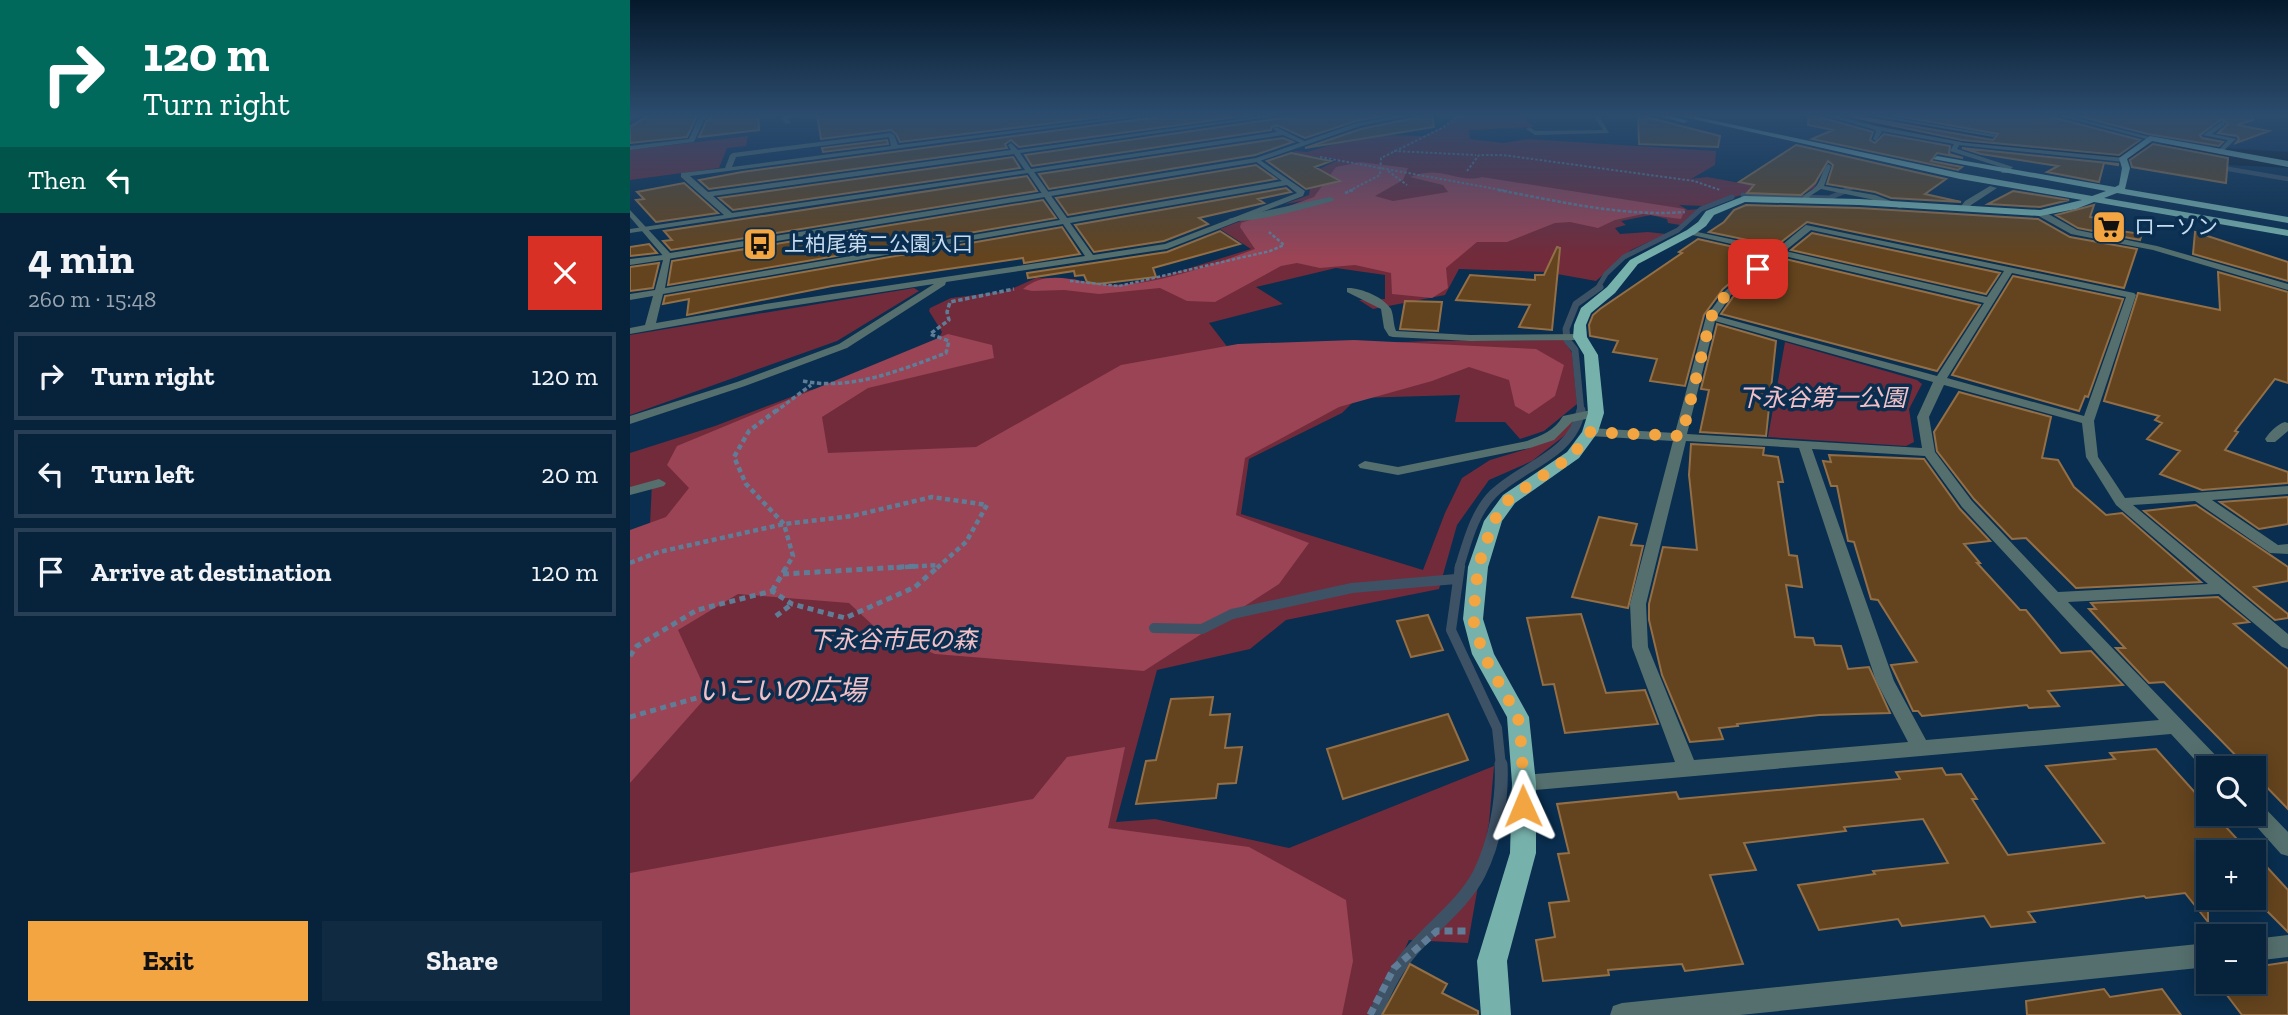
<!DOCTYPE html>
<html lang="en">
<head>
<meta charset="utf-8">
<style>
  body { margin:0; font-family:"Zilla Slab","Noto Sans JP",serif; background:#102a42; color:#f1f3f6; height:100vh; display:flex; flex-direction:column; font-size:26px; white-space:nowrap }
  * { box-sizing:border-box; margin:0 }
  p { font-size:23px; color:#98a4af }
  .icon { flex:none; width:38px; height:38px; fill:none; stroke:currentColor; stroke-width:2; stroke-linecap:round; stroke-linejoin:round }
  .map { position:relative; flex:1; overflow:hidden }
  .side { display:flex; flex-direction:column; background:#07223b; width:630px }
  .side>* { flex:none }
  .banner { background:#00695c; color:#fff; overflow:hidden }
  .buttons { position:absolute; left:1566px; top:756px; display:grid; gap:14px }
  .buttons a { display:grid; place-items:center; width:70px; height:70px; border-radius:0px; background:#07223b; box-shadow:0 4px 18px #0003,0 0 0 2px #283f55; font-size:35px }
  .pin { position:absolute; display:grid; place-items:center; width:60px; height:60px; color:#fff; margin:-30px; border-radius:14px; box-shadow:0 4px 10px #0006 }
  .me { position:absolute; width:77px; margin:-38px; rotate:359deg; stroke-linejoin:round; filter:drop-shadow(0 0 5px #0008) }
  .turn { display:flex; align-items:center; gap:24px; height:147px; padding:0 28px; font-size:32px }
  .turn .icon { width:91px; height:91px; stroke-width:2.5 }
  .turn b { display:block; font-size:49px; line-height:60px }
  .then { display:flex; align-items:center; height:66px; padding:0 28px; background:#0003; gap:14px; font-size:26px }
  .round { display:grid; place-items:center; flex:none; width:74px; height:74px; border-radius:0px; background:#102a42 }
  .summary { display:flex; align-items:center; justify-content:space-between; height:119px; padding:0 28px }
  h1 { font-size:42px; font-weight:700; line-height:52px }
  .button { display:flex; gap:14px; margin-top:auto; padding:14px 28px }
  .button a { flex:1; height:80px; border-radius:0px; background:#f2a541; color:#111; font-size:28px; font-weight:700; line-height:80px; text-align:center }
  .button a+a { background:#102a42; color:#f1f3f6 }
  ul { padding:0; list-style:none }
  li { display:flex; align-items:center; gap:21px; height:88px; margin:0 14px 10px; padding:0 14px; border:4px solid #283f55; border-radius:0px }
  li div { flex:1 }
  li b { display:block; font-size:26px }
  li em { font-style:normal }
  main { display:flex; flex:1; min-height:0 }
  .map>svg:first-child { display:block }
  .green { fill:#722b3b }
  .forest { fill:#9a4456 }
  .lines { fill:none; stroke-linecap:round; stroke-linejoin:round }
  .stream-far5 { stroke:#3e5265; stroke-width:4.5 }
  .stream-far4 { stroke:#3e5265; stroke-width:5 }
  .stream-far3 { stroke:#3e5265; stroke-width:7 }
  .stream-far2 { stroke:#3e5265; stroke-width:9 }
  .stream-far1 { stroke:#3e5265; stroke-width:10 }
  .stream { stroke:#3e5265; stroke-width:13 }
  .river { fill:#04172a; fill-rule:evenodd }
  .building { fill:#64441e; stroke:#936f47; stroke-width:2 }
  .path-far5 { stroke:#607d98; stroke-width:2; stroke-dasharray:2.5 2; stroke-linecap:butt }
  .path-far4 { stroke:#607d98; stroke-width:2.5; stroke-dasharray:3.5 2; stroke-linecap:butt }
  .path-far3 { stroke:#607d98; stroke-width:3.5; stroke-dasharray:4.5 2.5; stroke-linecap:butt }
  .path-far2 { stroke:#607d98; stroke-width:4.5; stroke-dasharray:5 3.5; stroke-linecap:butt }
  .path-far1 { stroke:#607d98; stroke-width:5; stroke-dasharray:6 4.5; stroke-linecap:butt }
  .path { stroke:#607d98; stroke-width:7; stroke-dasharray:8 5; stroke-linecap:butt }
  .service { fill:#546f6d; fill-rule:evenodd }
  .minor { fill:#546f6d; fill-rule:evenodd }
  .tertiary { fill:#546f6d; fill-rule:evenodd }
  .primary { fill:#77b1ac; fill-rule:evenodd }
  .route { stroke:#f2a541; stroke-width:12; stroke-dasharray:0 21.6 }
  .labels { text-anchor:middle; stroke-width:7; stroke-linejoin:round; paint-order:stroke }
  .far-poi-label { font-size:21px; fill:#c7dbef; stroke:#092e4f; text-anchor:start }
  .park-label { font-size:24px; font-style:italic; fill:#f2c0c7; stroke:#092e4f }
  .near-park-label { font-size:28px; font-style:italic; fill:#f2c0c7; stroke:#092e4f }
</style>
</head>
<body>
<main>
<section class="side">
<div class="banner">
<div class="turn"><svg class="icon" aria-label="right" viewBox="0 0 24 24"><path d="M7 20v-9h11M14 6l5 5-5 5"/></svg><div><b>120 m</b>Turn right</div></div>
<div class="then">Then<svg class="icon" aria-label="left" viewBox="0 0 24 24"><path d="M17 20v-9H6M10 6l-5 5 5 5"/></svg></div>
</div>
<div class="summary"><div><h1>4 min</h1><p>260 m · 15:48</p></div><a class="round" style="background:#d93025;color:#fff"><svg class="icon" aria-label="close" viewBox="0 0 24 24"><path d="M6 6l12 12M18 6L6 18"/></svg></a></div>
<ul>
<li><svg class="icon" aria-label="right" viewBox="0 0 24 24"><path d="M7 20v-9h11M14 6l5 5-5 5"/></svg><div><b>Turn right</b></div><em>120 m</em></li>
<li><svg class="icon" aria-label="left" viewBox="0 0 24 24"><path d="M17 20v-9H6M10 6l-5 5 5 5"/></svg><div><b>Turn left</b></div><em>20 m</em></li>
<li><svg class="icon" aria-label="arrive" viewBox="0 0 24 24"><path d="M6 21V4h12l-3 4 3 4H6"/></svg><div><b>Arrive at destination</b></div><em>120 m</em></li>
</ul>
<div class="button"><a>Exit</a><a>Share</a></div>
</section>
<div class="map">
<svg width="1658" height="1015" viewBox="0 0 1658 1015">
  <rect width="100%" height="100%" fill="#092e4f"/>
  <path class="green" d="M828 114H889L904 127 839 130 840 139 873 143 897 139 1086 151 1085 165 1061 179 1077 177 1138 188 1185 178 1188 181 1184 188 1168 197 1111 195 1075 206 1049 205 1058 210 1069 209 1056 226 1038 223 1037 219 1021 215 991 221 996 225 985 228 990 234 1018 232 1036 234 1001 250 966 281 916 272 829 269 815 295 743 309 729 300 755 299V275L706 268 626 287 653 304 579 323 599 349 800 341 934 340 942 353 947 404 914 431 890 439 875 422H825L830 395 727 398 712 413 619 459 611 514 793 570 815 513 832 478 860 460 900 448 941 422H945L943 429 902 461 859 480 827 525 809 589 656 620 620 649 527 670 486 822 525 819 659 848 864 766 859 823 838 943 779 940 744 1015H0V532L20 525 22 482 0 488V453L85 426 177 391 250 373 300 355 312 332 299 311 300 308 321 298 377 291 406 278 445 279 452 282 489 286 534 276 621 249 590 229 626 215 721 192 655 204 679 195 680 189 706 178 685 171 708 160 682 156 642 159 666 151 677 152 705 144 720 134 793 136 816 126Z
    M118 136 116 146 97 148 89 168 0 180V150Z
    M284 288 289 291 207 341 0 415V335Z
    M1155 342 1287 380 1292 384 1279 409 1284 442 1276 446 1138 437Z"/>
  <path class="forest" d="M730 162 778 168 773 180 745 196 763 201 818 192 813 185 780 177C812 164 827 184 852 177L1055 209 1051 219 1013 214 985 220 968 228 940 222 925 223 877 242H847L816 268 818 288 802 298 762 294 761 273 725 265 690 268 667 263 651 266 585 302 557 301 530 288 469 294 434 290 402 291 393 289C421 265 455 287 487 285 533 283 582 265 625 249L610 227 611 223 684 197 706 167Z
    M318 334 362 345 364 358 238 388 192 417 198 453 346 447 491 365 608 344 724 340 906 349 934 365 925 396 899 414 885 406 879 380 839 367 802 381 709 407 615 458 606 515 679 543 649 584 514 671 305 654 248 630 219 603 108 594 48 630 78 695 0 783V530L36 517 59 488 37 465 47 446Z
    M495 747 478 828 619 847 716 900 723 961 712 1015H0V873L403 799 437 757Z"/>
  <g class="lines">
    <path class="stream-far5" d="M1587 167 1658 179
      M1214 191 1231 184"/>
    <path class="stream-far4" d="M1113 195 1199 198 1218 190
      M967 289 976 274 994 257 1048 230 1071 209 1102 197"/>
    <path class="stream-far3" d="M951 412 945 350 937 340 936 329 946 304 970 287"/>
    <path class="stream-far2" d="M829 568C837 543 844 513 863 494 892 465 943 456 951 410"/>
    <path class="stream-far1" d="M830 566 821 630 867 728 871 766
      M524 628 572 629 602 614 722 588 826 579"/>
    <path class="stream" d="M745 1015C754 994 764 972 779 954 801 927 833 905 849 874 865 842 873 799 871 764"/>
    <path class="river" d="M1204 114H1251L1435 138 1658 152V168C1508 160 1353 155 1207 119Z"/>
  </g>
  <path class="building" d="M71 114 66 118 57 137 0 143V127L18 116Z
    M84 114H128L129 130 69 137 76 122Z
    M187 114H496L270 142 266 134 261 130 191 139Z
    M531 114H629L389 147 381 140 375 144 377 148 79 189 69 180 112 172 528 117Z
    M663 114H764L726 121 675 138 647 125 642 127 641 130 402 166 395 155 660 117Z
    M791 114H802L804 127 675 148 731 129 789 117Z
    M1179 114H1187L1189 117 1243 132 1240 140 1245 143 1254 134 1320 146 1319 154 1333 158 1307 153 1301 161 1332 167 1328 170 1182 139 1203 130 1178 125Z
    M1208 114H1227L1230 117 1363 140 1368 134 1256 114H1419L1421 117 1510 140 1489 155 1332 140Z
    M1440 114H1622L1623 120 1607 125 1639 131 1606 143 1609 139 1607 136 1588 133 1598 124 1592 119 1570 135 1572 138 1593 142 1589 146 1518 134Z
    M1008 115 1090 136 1088 147 1009 144Z
    M653 138 663 142 625 155 419 189 409 174Z
    M257 140 258 144 193 152 192 148Z
    M1523 144 1598 158 1596 183 1502 167 1500 160Z
    M1166 145 1316 179 1295 194 1331 202 1261 198 1245 192 1197 184 1203 165 1198 161 1185 183 1171 195 1117 193 1124 185 1109 182Z
    M1332 148 1488 164V165L1474 163 1469 182 1417 172 1428 166 1351 154Z
    M661 153 701 161 685 167 710 181 676 189 637 161Z
    M383 157 390 168 103 210 89 198Z
    M626 165 646 179 438 215 426 198Z
    M397 176 407 191 41 250 33 241 42 240 34 231Z
    M54 183 88 213 26 222 6 200 14 199 7 192Z
    M656 188 661 192 628 199 634 203 569 218 578 224 534 241 464 252 445 225Z
    M1383 191 1439 200 1410 207 1358 204Z
    M413 200 426 218 38 285 42 261Z
    M1116 205 1229 208 1408 219 1440 237 1507 249 1494 288 1177 222 1146 246 1079 232 1094 222 1104 210Z
    M1464 205 1460 217 1492 223 1490 231 1512 234 1510 240 1448 228 1426 215Z
    M432 227 450 254 394 263 393 258 202 286 57 315 59 299 33 304 35 296Z
    M590 231 610 244 523 268 526 277 468 284 457 282 454 275 445 276 444 271 398 278 397 273 537 252Z
    M1565 232 1658 262V281L1563 254Z
    M1182 233 1370 273 1356 294 1161 250Z
    M1068 239 1135 254 1093 289 1074 315 1055 386 1020 381 1027 359 983 352 988 341 960 336 959 325 963 315 970 309 1052 253 1049 252Z
    M19 244 27 253 0 256V247Z
    M927 247 930 248 922 330 889 327 900 305 826 300 840 275 905 280V275H914Z
    M1151 258 1350 305 1307 371 1091 314 1103 297Z
    M29 263 23 288 0 291V267Z
    M1588 272 1658 292V383L1645 379 1605 431 1608 432 1595 450 1658 472V483L1572 490 1530 474 1550 451 1517 439 1532 423 1525 420 1529 416 1474 401 1508 293 1590 310Z
    M1383 276 1493 299 1458 397 1455 396 1449 411 1322 375Z
    M775 301 812 302 808 331 770 329Z
    M1087 324 1146 341 1136 436 1070 432 1079 390 1071 389Z
    M1329 392 1421 417 1412 458 1428 460 1444 487 1476 515 1492 513 1571 582 1446 588 1396 538 1382 539 1344 499 1307 451 1304 432Z
    M1061 444 1134 448 1133 455 1148 457 1153 482H1148L1159 555 1167 556 1172 587 1156 585 1165 637 1183 638 1185 645 1211 646 1218 669 1239 667 1260 713 1189 715 1107 724 1108 726 1089 728 1093 739 1060 742 1032 675 1019 620V604L1033 547 1067 550 1059 475Z
    M1199 455 1294 459 1330 509 1360 541 1334 544 1350 563H1347L1390 610H1396L1431 653 1461 651 1493 685 1418 691 1429 706 1399 708 1397 705 1292 716 1288 711H1283L1261 665 1287 662 1248 600 1241 599 1224 542 1218 541 1207 486H1201L1193 461 1201 462Z
    M1658 497V524L1629 529 1590 502Z
    M1566 505 1658 567V581L1624 587 1658 614V618L1645 620 1514 511Z
    M969 517 1007 524 1001 545 1013 546 998 608 942 597Z
    M1588 597 1619 622 1604 624 1658 669V809L1624 774V768H1618L1534 682 1519 683 1486 648H1495L1459 609H1466L1461 603Z
    M951 614 976 693 1015 690 1028 724 935 733 924 684 913 685 897 618Z
    M798 615 813 650 781 657 767 621Z
    M583 697 580 715 600 714 595 748 612 747 606 783 588 784 586 798 506 804 516 761 526 760 541 699Z
    M818 714 838 760 713 799 697 749Z
    M1526 749 1578 807V814H1584L1619 852H1578V922L1555 893 1516 898 1514 896 1398 912 1405 922 1361 927 1354 916 1272 926 1268 919 1189 930 1168 885 1245 874 1243 871 1318 863 1293 819 1214 827 1216 831 1114 843 1126 870 1080 875 1113 964 1055 971 1052 964 978 970 979 975 913 981 906 940 925 937 919 903 939 901 928 854 939 853 927 804 1046 792 1049 799 1270 779 1266 772 1312 768 1316 775 1331 774 1347 799H1342L1378 855 1474 843 1416 766 1485 759 1480 753Z
    M1624 853 1658 890V932L1632 906H1624Z
    M1658 962V1015H1612L1587 982H1624V967Z
    M780 964 817 984 812 993 848 1011V1015H752Z
    M1474 989 1480 997 1532 989 1551 1015H1397L1396 1001Z"/>
  <g class="lines">
    <path class="path-far5" d="M801 115 814 114
      M764 151 846 155
      M690 157 877 191
      M758 171 777 185
      M837 171 849 155H873L1064 181 1090 190
      M719 191 750 175 751 158 812 128 830 115 825 114"/>
    <path class="path-far4" d="M868 190C928 201 993 217 1055 212
      M715 193 723 190
      M440 281 489 286 640 251 654 245 639 232"/>
    <path class="path-far3" d="M173 381C221 391 271 370 316 353L319 341 300 334 319 320 317 312 320 302 384 289
      M145 412 181 385"/>
    <path class="path-far2" d="M147 410 119 431 104 457 116 484 154 524 163 556 156 568
      M0 563 29 552 154 524 222 516 302 497 357 505 336 542 307 568
      M258 568 309 565"/>
    <path class="path-far1" d="M153 574 289 566
      M142 591 157 566
      M146 616 162 604
      M0 656 7 646 67 610 142 591 162 604 215 618 285 587 309 566
      M0 717 91 691"/>
    <path class="path" d="M740 1015 764 968 807 931H840"/>
    <path class="service" d="M162 114H170L158 119 161 123 156 124 151 118Z
      M962 114H968L979 133 905 135 896 129 899 127 906 131 973 130Z
      M1246 126 1252 132 1246 141 1243 139 1246 132 1243 128Z
      M1327 142 1494 158 1497 160 1494 162 1329 145Z
      M1198 164 1201 166 1194 186 1245 195 1274 206 1270 208 1240 199 1191 189 1180 196 1177 202H1171C1173 192 1181 193 1187 185 1192 178 1192 170 1198 164Z
      M700 197 704 199 703 201C683 206 613 227 598 219Z
      M717 288C729 287 754 297 761 309 764 316 763 324 766 331L840 335 950 334 955 337 950 340 840 341 763 337 759 336 754 328 751 309 717 292Z
      M966 409 972 413 970 416 942 422 924 440 900 448 768 475 730 468 728 465 735 461 768 467 897 441C912 435 924 431 933 416Z"/>
    <path class="minor" d="M75 114H82L74 120 64 142 0 150V146L59 139 68 119Z
      M514 114H528L60 176 78 192 381 150 378 145 381 143 388 150 646 114H660L390 153 401 169 647 132 643 129 646 127 678 143 673 144 653 135 404 172 437 218 652 181 625 161 627 158 675 191 673 196 537 249 316 282 315 285 217 348 115 386 0 424V416L107 382 209 344 304 284 135 310 0 334V328L15 325 23 296 0 300V294L25 290 33 260 0 265V259L41 254 35 288 430 220 398 173 0 233V229L94 215 51 177V173L95 168 100 155 103 153 261 133 264 135 268 145ZM259 137 261 146 102 167 106 157ZM384 154 395 170 102 213 83 196ZM657 185 667 193 535 244 463 255 440 223ZM433 224 455 256 135 304 26 323 33 294Z
      M1190 114H1199L1246 126 1331 142 1327 149 1383 167 1377 173H1371L1374 168 1320 151 1324 144 1246 130Z
      M1230 114H1242L1366 135 1363 137Z
      M1642 114H1658V118Z
      M1593 121 1595 124 1582 134 1606 139 1590 154 1587 152 1598 140 1573 135Z
      M1360 186 1367 188 1341 205 1336 211H1330L1329 209 1335 201Z
      M1407 211H1413L1447 230 1527 246 1658 284V290L1523 250 1441 234 1407 215Z
      M1176 225 1504 293 1506 295 1464 421 1468 457 1495 498 1658 486V494L1582 500 1648 545 1658 544V554L1640 553 1565 501 1503 505 1658 634V649L1652 647 1589 594 1438 602 1592 762 1595 768H1578V774L1541 734 894 791 887 789 884 783 887 777 894 775 1045 762 1002 647 1000 604 1043 441 960 436 954 432 960 428 1045 433 1076 317 1095 291 1141 253 1058 234V230L1147 249ZM1181 230 1374 271 1357 297 1155 251ZM1150 255 1354 303 1307 376 1087 316 1101 295ZM1382 273 1496 297 1454 416 1317 378ZM1085 321 1303 382 1287 417 1292 448 1057 434ZM1314 385 1452 423 1456 457 1486 505 1578 584 1428 592 1342 501 1305 452 1299 417ZM1056 441 1169 448 1246 681 1278 742 1064 760 1018 647 1016 604ZM1182 449 1295 456 1332 507 1529 720 1296 740 1264 681Z
      M1655 422 1658 423V431L1645 442H1637L1635 439C1639 433 1647 424 1655 422Z
      M29 479 36 483 34 486 0 495V487Z
      M1624 801 1631 804 1658 832V856L1651 854 1617 816 1616 814H1624Z
      M1658 935V957L1624 961V939Z
      M1578 943V967L1110 1015H980L983 1006 992 1003Z"/>
    <path class="tertiary" d="M4 114H11L0 120V116Z
      M777 114H788L730 126 627 162 38 259 35 258 0 217V210L40 253 626 158 727 123Z
      M1422 114H1431L1523 138 1520 140Z"/>
    <path class="primary" d="M1022 114H1033L1058 121 1054 123Z
      M1041 114H1053L1330 173 1462 196 1476 191 1303 159 1307 156 1485 187 1489 185 1492 168 1489 158 1520 136 1658 161V167L1522 141 1497 159 1500 168 1495 189 1658 217V223L1487 193 1474 198 1658 230V236L1464 202 1446 209 1410 216 1229 205 1115 202 1084 215 1076 226 1065 234 1008 264 985 293 961 313 956 325 957 337 968 355 974 413 968 432 949 458 885 503 872 521 858 567 853 619 864 654 899 717 906 783V853L877 961 881 1015H851L847 961 880 853 882 783 877 717 842 654 833 619 838 567 854 521 873 495 937 452 952 432 958 413 954 355 943 337 944 325 951 308 977 287 1000 260 1057 230 1068 222 1076 211 1114 196 1229 199 1410 210 1452 200 1330 179Z"/>
  </g>
  <linearGradient id="sky" x2="0" y2="1"><stop stop-color="#05192b"/><stop offset="0.45" stop-color="#2c4c6e"/><stop offset="1" stop-color="#2c4c6e" stop-opacity="0"/></linearGradient>
  <rect width="1658" height="256" fill="url(#sky)"/>
  <g class="lines">
    <path class="route" d="M893 806 892 751 888 717 853 654 843 619 848 567 863 522 879 499 943 455 960 432 1052 436 1081 317 1091 300 1128 269"/>
  </g>
  <defs>
    <g id="supermarket-square" transform="scale(1.75)"><rect x="-9" y="-9" width="18" height="18" rx="4" fill="#f2a541" stroke="#092e4f"/><path d="M-6-5.5h2.5l.6 2H6L4.5 2H-2.5L-4.4-4H-6ZM-1.5 3.2a1.3 1.3 0 1 0 .1 0ZM3 3.2a1.3 1.3 0 1 0 .1 0Z" fill="#111"/></g>
    <g id="bus-square" transform="scale(1.75)"><rect x="-9" y="-9" width="18" height="18" rx="4" fill="#f2a541" stroke="#092e4f"/><path d="M-5-6H5V4H4V6H2V4H-2V6H-4V4H-5ZM-3.5-4V0h7V-4ZM-3.5 1.2v1.5H-2V1.2ZM2 1.2v1.5H3.5V1.2Z" fill="#111"/></g>
  </defs>
  <g fill-rule="evenodd">
    <use href="#supermarket-square" x="1479" y="227"/>
    <use href="#bus-square" x="130" y="244"/>
  </g>
  <g class="labels">
    <g class="far-poi-label">
      <text x="1504" y="234">ローソン</text>
      <text x="154" y="251">上柏尾第二公園入口</text>
    </g>
    <g class="park-label">
      <text x="1192" y="406">下永谷第一公園</text>
      <text x="263" y="648">下永谷市民の森</text>
    </g>
    <g class="near-park-label">
      <text x="152" y="700">いこいの広場</text>
    </g>
  </g>
</svg>
<div class="buttons">
<a><svg class="icon" aria-label="search" viewBox="0 0 24 24"><circle cx="10" cy="10" r="6"/><path d="M15 15l6 6"/></svg></a>
<a>+</a>
<a>−</a>
</div>
<div class="pin" style="left:1128px;top:269px;background:#d93025"><svg class="icon" aria-label="arrive" viewBox="0 0 24 24"><path d="M6 21V4h12l-3 4 3 4H6"/></svg></div>
<svg class="me" style="left:893px;top:806px" viewBox="-20 -20 40 40"><path d="M0-17L14 15 0 8-14 15z" fill="#f2a541" stroke="#fff" stroke-width="4"/></svg>
</div>
</main>
</body>
</html>
